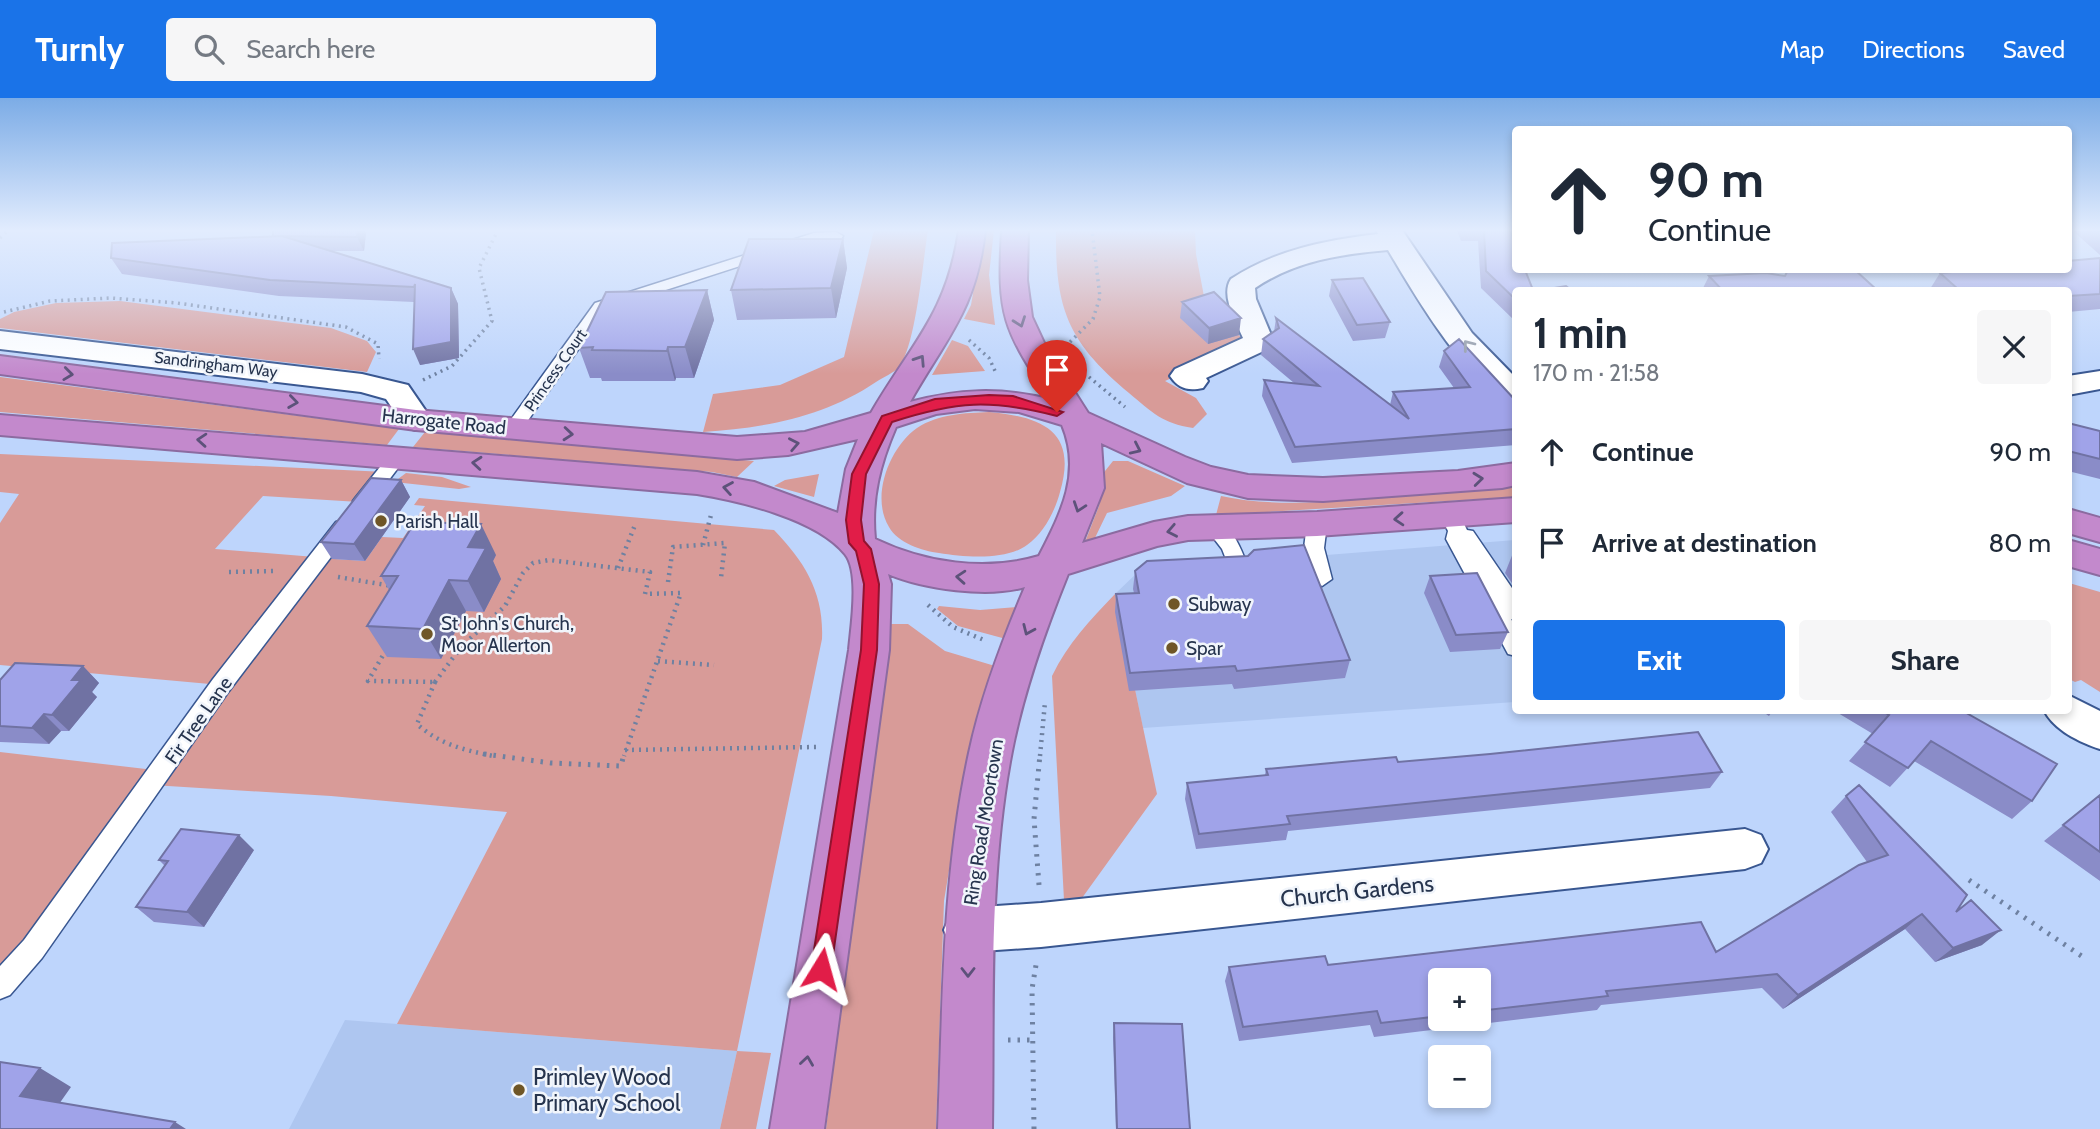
<!DOCTYPE html>
<html lang="en">
<head>
<meta charset="utf-8">
<style>
  body { margin:0; font-family:Cabin,sans-serif; background:#f6f6f7; color:#1f2937; height:100vh; display:flex; flex-direction:column; font-size:26px; white-space:nowrap }
  * { box-sizing:border-box; margin:0 }
  p { font-size:23px; color:#747a83 }
  .icon { flex:none; width:38px; height:38px; fill:none; stroke:currentColor; stroke-width:2; stroke-linecap:round; stroke-linejoin:round }
  .map { position:relative; flex:1; overflow:hidden }
  .details { position:absolute; left:1512px; top:189px; width:560px; height:427px; display:flex; flex-direction:column; background:#fff; border-radius:7px; box-shadow:0 4px 10px #0003 }
  .details>* { flex:none }
  .hud { position:absolute; left:1512px; top:28px; width:560px; height:147px; border-radius:7px; box-shadow:0 4px 10px #0003; background:#fff; color:#1f2937; overflow:hidden }
  .controls { position:absolute; left:1428px; top:870px; display:grid; gap:14px }
  .controls a { display:grid; place-items:center; width:63px; height:63px; border-radius:7px; background:#fff; box-shadow:0 4px 10px #0003; font-size:35px }
  .pin { position:absolute; display:grid; place-items:center; width:60px; height:60px; color:#fff; margin:-72px -30px; border-radius:50% 50% 50% 0; rotate:-45deg; box-shadow:0 0 7px #0007 }
  .pin .icon { rotate:45deg }
  .me { position:absolute; width:77px; margin:-38px; rotate:8deg; stroke-linejoin:round; filter:drop-shadow(0 0 5px #0008) }
  .turn { display:flex; align-items:center; gap:24px; height:147px; padding:0 21px; font-size:32px }
  .turn .icon { width:91px; height:91px; stroke-width:2.5 }
  .turn b { display:block; font-size:49px; line-height:60px }
  .round { display:grid; place-items:center; flex:none; width:74px; height:74px; border-radius:7px; background:#f6f6f7 }
  .overview { display:flex; align-items:center; justify-content:space-between; height:119px; padding:0 21px }
  h1 { font-size:42px; font-weight:700; line-height:52px }
  .action { display:flex; gap:14px; margin-top:auto; padding:14px 21px }
  .action a { flex:1; height:80px; border-radius:7px; background:#1a73e8; color:#fff; font-size:28px; font-weight:700; line-height:80px; text-align:center }
  .action a+a { background:#f6f6f7; color:#1f2937 }
  ul { padding:0; list-style:none }
  li { display:flex; align-items:center; gap:21px; height:91px; padding:0 21px }
  li div { flex:1 }
  li b { display:block; font-size:26px }
  li em { font-style:normal }
  header { display:flex; align-items:center; gap:42px; box-sizing:border-box; height:98px; padding:0 35px; background:#1a73e8; color:#fff }
  header strong { font-size:33px }
  nav { display:flex; gap:38px; margin-inline-start:auto; font-size:24px }
  .search { width:490px; height:63px; background:#f6f6f7; display:flex; align-items:center; gap:18px; box-sizing:border-box; padding:0 24px; border-radius:7px; color:#747a83; font-size:26px }
  .map>svg:first-child { display:block }
  .built { fill:#aec6f0 }
  .green { fill:#d89b98 }
  .lines { fill:none; stroke-linecap:round; stroke-linejoin:round }
  .lane-casing { stroke:#395791; stroke-width:3 }
  .street-casing { stroke:#395791; stroke-width:4 }
  .secondary-casing { stroke:#395791; stroke-width:4 }
  .highway-casing { stroke:#8c6ba0; stroke-width:4 }
  .path-far2 { stroke:#6e81a1; stroke-width:3.5; stroke-dasharray:2 4.5; stroke-linecap:butt }
  .path-far1 { stroke:#6e81a1; stroke-width:4.5; stroke-dasharray:2 5; stroke-linecap:butt }
  .path { stroke:#6e81a1; stroke-width:5; stroke-dasharray:2.5 7; stroke-linecap:butt }
  .lane { fill:#fff; fill-rule:evenodd }
  .street { fill:#fff; fill-rule:evenodd }
  .secondary { fill:#fff; fill-rule:evenodd }
  .highway { fill:#c389cc; fill-rule:evenodd }
  .wall { fill:#8a8cc8; fill-rule:evenodd }
  .shaded-wall { fill:#7072a3 }
  .building { fill:#a0a3e9; stroke:#7072a3; stroke-width:2 }
  .oneway { stroke:#5d527a }
  .oneway2 { stroke:#929aa6 }
  .route { fill:#e11d48; stroke:#92132f; stroke-width:2 }
  .poi-dot { fill:#6f5627; stroke:#f1f5fb; stroke-width:2.5 }
  .labels { text-anchor:middle; stroke-width:5; stroke-linejoin:round; paint-order:stroke }
  .far-street-label { font-size:16px; fill:#26344e; stroke:#f1f5fb }
  .street-label { font-size:19px; fill:#26344e; stroke:#f1f5fb }
  .poi-label { font-size:19px; fill:#26344e; stroke:#f1f5fb; text-anchor:start }
  .near-street-label { font-size:23px; fill:#26344e; stroke:#f1f5fb }
  .near-poi-label { font-size:23px; fill:#26344e; stroke:#f1f5fb; text-anchor:start }
</style>
</head>
<body>
<header>
<strong>Turnly</strong>
<div class="search"><svg class="icon" aria-label="search" viewBox="0 0 24 24"><circle cx="10" cy="10" r="6"/><path d="M15 15l6 6"/></svg>Search here</div>
<nav><a>Map</a><a>Directions</a><a>Saved</a></nav>
</header>
<div class="map">
<svg width="2100" height="1031" viewBox="0 0 2100 1031">
  <rect width="100%" height="100%" fill="#bed5fc"/>
  <path class="built" d="M1515 442V604L1143 630 1115 496 1140 472Z
    M345 922 397 926 737 953 720 1031H289Z"/>
  <path class="green" d="M874 132H928C923 162 916 247 899 269 894 275 883 279 876 284 824 319 765 330 703 334L713 296 780 287 844 259Z
    M984 132H994L989 177 995 227 964 221 971 207Z
    M1056 132H1195L1196 156 1206 209 1248 245 1165 283 1196 300 1207 316 1193 330C1162 325 1153 315 1129 295 1068 244 1055 211 1056 132Z
    M120 203 331 230 367 243 376 254 367 274 0 230V221L14 214 56 205Z
    M952 242 968 248 985 273 932 277Z
    M0 279 399 331 387 347 0 314Z
    M989 314C1042 319 1078 333 1060 394 1055 413 1044 435 1027 447 1005 463 964 459 939 455 922 453 898 445 889 429 870 398 890 349 917 330 938 316 965 315 989 314Z
    M425 334 754 363 737 379 712 374 413 349Z
    M0 356 386 374 359 404 263 398 215 451 315 459 221 587 0 567V425L19 396 0 394Z
    M1113 363H1128L1185 388 1171 398 1107 415 1093 444H1085L1099 408 1105 373Z
    M406 375 442 379 471 389 459 391 394 384Z
    M819 376 814 399 774 388 785 382Z
    M1515 380V399L1216 417 1221 398C1307 417 1428 391 1515 380Z
    M419 400 774 432C805 464 824 495 822 541L737 953 771 955 756 1031H720L737 953 397 926 507 714 331 698 152 687 0 887V654L163 673 320 460 365 463 382 439 403 440 425 408 414 407Z
    M2069 485 2100 494V594L2081 582 2075 584 2069 581Z
    M1115 496 1157 696 1082 800 1064 802 1052 578C1068 545 1090 522 1115 496Z
    M939 508 980 512 1017 509 1006 541 958 528 937 511Z
    M890 526H908L945 553 995 568 967 663 944 803 936 1031H826L874 634 887 572Z"/>
  <g class="lines">
    <g class="lane-casing">
      <path id="lane" d="M836 134 843 138 841 141 820 142 607 211 519 335H507L504 331 595 205 814 135Z
        M398 352 404 354 407 358 404 362 370 407H356L353 403 356 399 392 354Z
        M1450 410 1457 412 1467 432 1473 433 1516 496V523L1511 521 1516 530V558L1508 556 1446 441 1448 433 1440 417Z
        M1317 419 1327 426 1324 450 1332 481 1322 488 1312 481 1304 450 1307 426Z
        M343 422 350 424 353 429 350 434 229 593 42 860 10 897 0 901V868L24 842 213 581 336 424Z
        M1215 422C1233 428 1242 453 1248 469L1245 474H1231L1222 451 1205 429Z"/>
    </g>
    <g class="street-casing">
      <path id="street" d="M1376 132H1402L1472 235 1516 280V305C1470 294 1412 192 1388 152 1341 156 1295 163 1255 190L1256 201 1274 244 1270 250 1206 280 1208 283 1203 290C1188 293 1179 291 1170 278L1175 271 1243 240C1236 224 1220 197 1231 181 1275 152 1326 142 1378 136Z
        M0 233 362 276 408 287 432 322 427 329 416 332 405 329 386 301 361 294 0 251Z
        M1745 731 1761 737 1768 751 1761 765 1745 771 1041 849 968 854 951 848 944 832 951 816 968 810 1041 805Z"/>
    </g>
    <g class="secondary-casing">
      <path id="secondary" d="M2100 273V291L2068 297V278Z
        M2068 597 2100 613V651C2079 644 2054 632 2044 612H2068Z"/>
    </g>
    <g class="highway-casing">
      <path id="highway" d="M959 132H985C977 210 947 239 910 304 958 291 1000 289 1049 301 1003 229 997 219 1002 132H1028L1027 182 1032 219 1046 249 1088 315 1185 359 1211 369 1248 377 1323 380 1458 373 1516 365V387L1502 390 1323 403 1248 400 1187 385 1101 345 1104 390 1082 445 1154 424 1188 418 1317 414 1516 400V424L1317 438 1188 442 1157 448 1068 476C1045 533 1024 592 1012 653 988 777 994 905 992 1031H938C943 905 942 779 969 655 981 598 1002 543 1025 489 988 500 923 491 888 476L891 486 889 552 824 1031H770L849 552C851 529 860 474 845 456 817 421 740 403 697 396L0 337V317L697 374 754 384 838 415 846 371 858 341 788 357 737 361 416 332 0 276V258L416 312 737 339 805 334 871 315C911 246 947 216 959 132ZM975 311 1019 314 1062 327C1082 375 1061 415 1039 458 985 474 925 465 875 441 871 401 880 366 896 329L936 316Z
        M2068 411 2100 420V444L2068 435Z
        M2068 442 2100 451V477L2068 468Z"/>
    </g>
    <path class="path-far2" d="M0 140 8 132
      M4 214 50 203 111 200 177 205 346 229 378 246 379 261
      M969 242 989 260 996 275
      M1070 244 1093 221 1100 199 1092 132
      M1089 279 1125 309
      M423 282 452 268 492 223 479 170 498 132"/>
    <path class="path-far1" d="M703 447 711 417
      M618 470 635 427
      M229 474 274 473
      M338 479 392 488
      M668 484 673 449 725 445 721 480
      M928 507 953 529 984 542
      M386 552 368 583 435 584
      M658 563 714 567
      M435 584 417 626C439 646 464 652 493 658
      M435 584 461 549 505 508 523 475 533 465 549 462 650 474 645 496 681 495 624 658
      M625 652 816 649
      M1040 658 1045 604"/>
    <path class="path" d="M484 656 551 665 621 668 624 656
      M1969 782 2086 861
      M1039 787 1034 721 1040 656
      M1008 942H1035
      M1034 1031 1032 891 1036 867"/>
    <use href="#lane" class="lane"/>
    <use href="#street" class="street"/>
    <use href="#secondary" class="secondary"/>
    <use href="#highway" class="highway"/>
  </g>
  <path class="wall" d="M273 132H364L366 135 364 153H331L451 190 458 206 459 260 420 267 414 204 279 198 122 176 111 160 273 138Z
    M1457 132H1510L1516 192V224L1481 190 1478 143H1461Z
    M2072 132H2100V157Z
    M843 141 847 170 836 220 737 222 731 192Z
    M2100 160V211L2068 214V192H1931L1930 191 1940 175Z
    M1796 172H1855L1877 192H1702L1709 178H1785L1795 174Z
    M1332 182 1390 224 1385 240 1353 243 1329 198Z
    M707 192 714 222 694 280H676L675 283H602L601 280H590L579 250Z
    M1182 204 1239 237 1208 246 1180 220Z
    M1276 220 1390 307 1393 294 1454 290 1439 269 1444 253 1516 303V347L1292 365 1262 298 1264 282 1294 285 1261 257 1263 241 1274 234Z
    M2068 325 2100 333V381L2068 373Z
    M401 382 410 399 365 463 332 461 321 444Z
    M1513 455H1516V491L1505 475Z
    M496 457 493 463 501 481 484 514 466 513 441 561 387 559 367 528 389 492 381 478Z
    M1135 473 1350 562 1345 580 1234 591 1232 586 1129 593 1115 514 1116 496 1134 495 1133 491Z
    M1430 478 1508 534 1500 551 1450 554 1424 495Z
    M83 568 99 585 92 594 97 599 69 633H61L49 646 0 644V582Z
    M1760 612H1773L1769 618Z
    M1833 612H1961L2032 703 2012 721 1914 663 1890 689 1849 663 1873 636Z
    M1266 671 1722 674 1710 690 1288 733 1286 742 1196 751 1185 701 1187 685 1265 677Z
    M2100 697V783L2044 743Z
    M1846 698 1956 814 1982 847 1935 864 1905 831 1783 911 1762 890 1601 907 1597 912 1374 939 1370 927 1239 943 1225 883 1229 869 1716 854 1867 764 1831 714ZM1440 882H1479V920H1440Z
    M254 752 204 829 154 824 136 809 165 768 159 762Z
    M1114 925 1190 1031H1116L1113 939Z"/>
  <path class="shaded-wall" d="M358 132H364L366 135 364 153 357 139Z
    M843 141 847 170 836 220 831 190Z
    M451 190 458 206 459 260 420 267 413 251Z
    M707 192 714 222 694 280 685 249Z
    M1241 220 1239 237 1208 246 1209 230Z
    M668 249 676 280 675 283 667 253Z
    M401 382 410 399 365 463 354 446Z
    M481 426 496 457 493 463 501 481 484 514 468 483V449Z
    M449 482 466 513 441 561 423 531Z
    M83 568 99 585 92 594 97 599 69 633 52 617 72 582Z
    M44 616 61 633 49 646 32 630Z
    M239 737 254 752 204 829 187 814Z
    M1922 816 1905 831 1783 911 1798 897Z
    M2001 832 1982 847 1935 864 1953 850Z
    M40 970 71 989 52 1016 20 998Z
    M175 1024 186 1031H170Z"/>
  <path class="building" d="M273 132H358L357 139 273 138Z
    M1484 132H1510L1516 146V172H1525L1533 192H1516V202L1486 173Z
    M282 138 451 190V244L413 251 415 186 414 189 270 182 111 160 112 145Z
    M749 141H843L831 190 731 192Z
    M2100 160V196L2068 198V192H1959L1940 175 1976 172H2068V163Z
    M1803 172H1855L1877 192H1722L1709 178 1766 175 1785 178 1787 174H1805Z
    M1363 180 1390 224 1357 227 1332 182Z
    M1566 188 1571 192H1542Z
    M707 192 685 249H668L667 253 592 252 593 249 579 250 606 194Z
    M1214 194 1241 220 1209 230 1182 204Z
    M1276 220 1409 321 1393 294 1470 289 1444 253 1459 241 1516 303V331L1295 349 1264 282 1319 288 1263 241 1279 230Z
    M2068 325 2100 333V361L2068 353Z
    M371 380 401 382 354 446 321 444Z
    M415 424 481 426 468 449 486 450 468 483 449 482 423 531 367 528 398 478H381Z
    M1304 447 1350 562 1237 573 1235 568 1130 575 1116 496 1139 495 1135 473 1147 463 1248 458 1254 452Z
    M1477 475 1508 534 1456 537 1430 478Z
    M15 565 83 568 72 582H81L52 617 44 616 32 630 0 628V582Z
    M1881 612H1961L2057 666 2032 703 1931 643 1908 670 1865 644 1889 617Z
    M1698 634 1722 674 1287 718 1290 726 1199 736 1187 685 1268 677 1266 671 1396 659 1398 664 1490 656Z
    M1859 687 1967 797 1956 814 1971 802 2001 832 1953 850 1922 816 1798 897 1777 876 1606 893 1608 898 1479 913V882H1440V918L1381 925 1377 913 1243 929 1229 869 1325 858 1328 867 1701 824 1716 854 1859 767 1888 757 1846 698Z
    M2100 697V754L2063 727Z
    M181 731 239 737 187 814 136 809 168 763 159 762Z
    M1114 925 1182 926 1190 1031H1117Z
    M0 964 40 970 20 998 175 1024 170 1031H0Z"/>
  <defs><path id="oneway-chevron" d="M-2-3.5L2.5 0L-2 3.5" fill="none" stroke-width="1.6" stroke-linecap="round" stroke-linejoin="round" transform="scale(1.75)"/></defs>
  <g class="oneway">
    <use href="#oneway-chevron" transform="translate(1020 224) rotate(70)"/>
    <use href="#oneway-chevron" transform="translate(920 262) rotate(-57)"/>
    <use href="#oneway-chevron" transform="translate(68 276) rotate(7)"/>
    <use href="#oneway-chevron" transform="translate(293 304) rotate(8)"/>
    <use href="#oneway-chevron" transform="translate(568 336) rotate(5)"/>
    <use href="#oneway-chevron" transform="translate(202 342) rotate(-176)"/>
    <use href="#oneway-chevron" transform="translate(794 346) rotate(-11)"/>
    <use href="#oneway-chevron" transform="translate(1136 351) rotate(25)"/>
    <use href="#oneway-chevron" transform="translate(477 365) rotate(-175)"/>
    <use href="#oneway-chevron" transform="translate(1478 381) rotate(-6)"/>
    <use href="#oneway-chevron" transform="translate(728 390) rotate(-170)"/>
    <use href="#oneway-chevron" transform="translate(1079 409) rotate(109)"/>
    <use href="#oneway-chevron" transform="translate(1399 421) rotate(176)"/>
    <use href="#oneway-chevron" transform="translate(1172 433) rotate(169)"/>
    <use href="#oneway-chevron" transform="translate(961 479) rotate(-176)"/>
    <use href="#oneway-chevron" transform="translate(1028 532) rotate(114)"/>
    <use href="#oneway-chevron" transform="translate(968 874) rotate(90)"/>
    <use href="#oneway-chevron" transform="translate(807 963) rotate(-82)"/>
  </g>
  <use class="oneway2" href="#oneway-chevron" transform="translate(1468 247) rotate(-128)"/>
  <linearGradient id="sky" x2="0" y2="1"><stop stop-color="#7cace6"/><stop offset="0.48" stop-color="#e2ecfe"/><stop offset="1" stop-color="#e2ecfe" stop-opacity="0"/></linearGradient>
  <rect width="2100" height="276" fill="url(#sky)"/>
  <path class="route" d="M989 297 1013 298 1063 314 1057 318C990 301 957 303 892 324L866 376 861 422 864 443 871 451 879 486 877 552 831 871 828 878 821 881 814 878 811 871 861 552 864 486 856 453 849 445 846 422 852 376 882 318 935 301Z"/>
  <g class="poi-dot">
    <circle cx="381" cy="423" r="7"/>
    <circle cx="1174" cy="506" r="7"/>
    <circle cx="427" cy="536" r="7"/>
    <circle cx="1172" cy="550" r="7"/>
    <circle cx="519" cy="992" r="7"/>
  </g>
  <g class="labels">
    <g class="far-street-label">
      <text transform="translate(216 266) rotate(7)" y="6">Sandringham Way</text>
      <text transform="translate(555 272) rotate(-55)" y="6">Princess Court</text>
    </g>
    <g class="street-label">
      <text transform="translate(444 323) rotate(6)" y="7">Harrogate Road</text>
      <text transform="translate(198 622) rotate(-55)" y="7">Fir Tree Lane</text>
      <text transform="translate(983 724) rotate(-81)" y="7">Ring Road Moortown</text>
    </g>
    <g class="poi-label">
      <text x="395" y="430">Parish Hall</text>
      <text x="1188" y="513">Subway</text>
      <text x="441" y="532">St John's Church,<tspan x="441" dy="22">Moor Allerton</tspan></text>
      <text x="1186" y="557">Spar</text>
    </g>
    <g class="near-street-label">
      <text transform="translate(1357 793) rotate(-6)" y="8">Church Gardens</text>
    </g>
    <g class="near-poi-label">
      <text x="533" y="987">Primley Wood<tspan x="533" dy="26">Primary School</tspan></text>
    </g>
  </g>
</svg>
<div class="controls">
<a>+</a>
<a>−</a>
</div>
<div class="pin" style="left:1057px;top:314px;background:#d93025"><svg class="icon" aria-label="arrive" viewBox="0 0 24 24"><path d="M6 21V4h12l-3 4 3 4H6"/></svg></div>
<svg class="me" style="left:821px;top:871px" viewBox="-20 -20 40 40"><path d="M0-17L14 15 0 8-14 15z" fill="#e11d48" stroke="#fff" stroke-width="4"/></svg>
<div class="hud">
<div class="turn"><svg class="icon" aria-label="ahead" viewBox="0 0 24 24"><path d="M12 20V5M6 11l6-6 6 6"/></svg><div><b>90 m</b>Continue</div></div>
</div>
<section class="details">
<div class="overview"><div><h1>1 min</h1><p>170 m · 21:58</p></div><a class="round"><svg class="icon" aria-label="close" viewBox="0 0 24 24"><path d="M6 6l12 12M18 6L6 18"/></svg></a></div>
<ul>
<li><svg class="icon" aria-label="ahead" viewBox="0 0 24 24"><path d="M12 20V5M6 11l6-6 6 6"/></svg><div><b>Continue</b></div><em>90 m</em></li>
<li><svg class="icon" aria-label="arrive" viewBox="0 0 24 24"><path d="M6 21V4h12l-3 4 3 4H6"/></svg><div><b>Arrive at destination</b></div><em>80 m</em></li>
</ul>
<div class="action"><a>Exit</a><a>Share</a></div>
</section>
</div>
</body>
</html>
